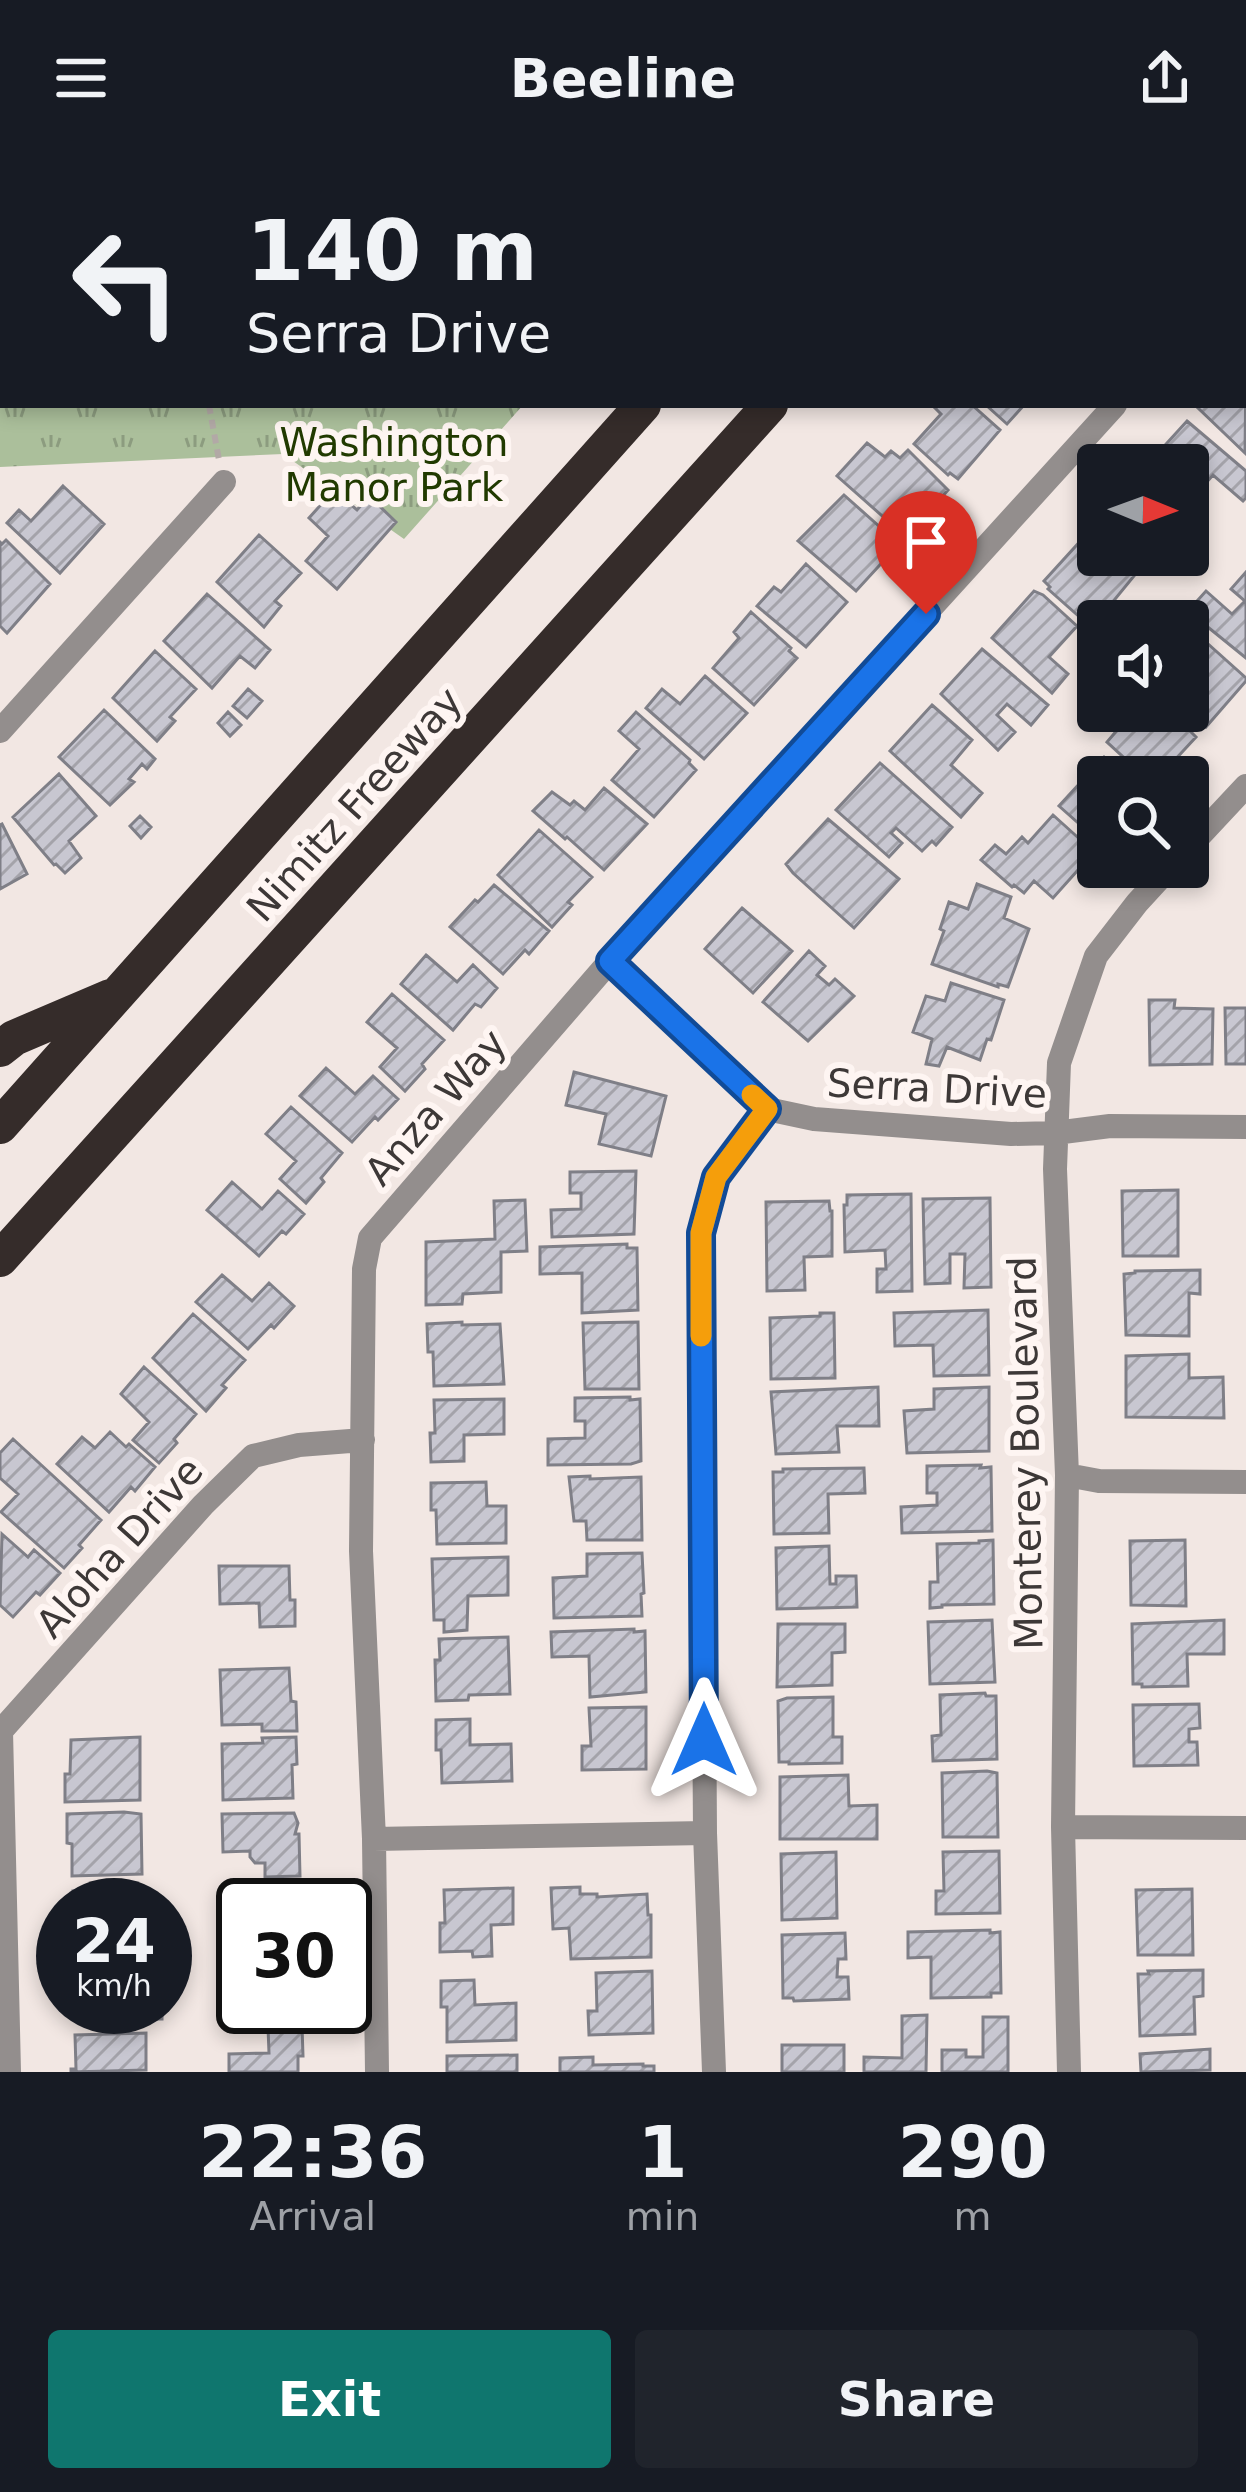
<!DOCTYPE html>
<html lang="en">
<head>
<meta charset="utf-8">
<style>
  body { margin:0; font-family:"DejaVu Sans",sans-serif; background:#20242c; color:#f1f3f6; height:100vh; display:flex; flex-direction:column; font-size:45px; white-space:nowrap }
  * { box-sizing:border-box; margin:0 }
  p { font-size:39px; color:#9ea1a6 }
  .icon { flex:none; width:66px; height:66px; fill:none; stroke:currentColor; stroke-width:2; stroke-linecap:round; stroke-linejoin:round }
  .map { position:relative; height:1916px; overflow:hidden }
  .side { display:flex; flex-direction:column; background:#171b24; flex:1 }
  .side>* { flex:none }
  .guide { position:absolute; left:0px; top:0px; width:1248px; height:252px; box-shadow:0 6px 18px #0003; background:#171b24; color:#f1f3f6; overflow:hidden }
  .needle { width:78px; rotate:91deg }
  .fabs { position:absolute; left:1077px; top:288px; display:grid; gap:24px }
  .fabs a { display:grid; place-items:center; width:132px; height:132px; border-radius:12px; background:#171b24; box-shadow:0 6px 18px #0003; font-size:60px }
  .speed { position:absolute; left:36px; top:1722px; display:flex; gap:24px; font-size:60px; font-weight:700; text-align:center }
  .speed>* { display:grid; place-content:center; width:156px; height:156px; border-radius:50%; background:#171b24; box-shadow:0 6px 18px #0003; line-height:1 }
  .speed small { font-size:30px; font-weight:400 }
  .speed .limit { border:6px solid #111; border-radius:18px; background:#fff; color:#111 }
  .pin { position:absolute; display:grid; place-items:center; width:102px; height:102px; color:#fff; margin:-123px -51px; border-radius:50% 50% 50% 0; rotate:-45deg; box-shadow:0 0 12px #0007 }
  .pin .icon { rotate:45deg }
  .me { position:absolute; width:132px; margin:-66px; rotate:0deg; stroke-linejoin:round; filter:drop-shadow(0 0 9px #0008) }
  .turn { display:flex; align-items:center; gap:42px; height:252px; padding:0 48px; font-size:54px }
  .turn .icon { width:156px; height:156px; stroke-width:2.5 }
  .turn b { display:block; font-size:84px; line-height:102px }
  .eta { display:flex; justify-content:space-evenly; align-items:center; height:204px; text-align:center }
  .eta b { font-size:72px; font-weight:700; line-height:84px }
  .button { display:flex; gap:24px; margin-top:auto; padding:24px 48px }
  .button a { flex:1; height:138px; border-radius:12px; background:#0f766e; color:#fff; font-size:48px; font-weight:700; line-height:138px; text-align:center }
  .button a+a { background:#20242c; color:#f1f3f6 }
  header { display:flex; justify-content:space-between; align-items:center; height:156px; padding:0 48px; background:#171b24; font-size:54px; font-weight:700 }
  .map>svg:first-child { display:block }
  .park { fill:url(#park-tufts) }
  .building { fill:url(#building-hatch); stroke:#7f7f87; stroke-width:3 }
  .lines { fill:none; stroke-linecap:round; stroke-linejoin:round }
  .path { stroke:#b2a9a6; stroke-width:6; stroke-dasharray:9 6; stroke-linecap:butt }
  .minor { stroke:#938e8d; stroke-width:24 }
  .motorway { stroke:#352c2a; stroke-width:36 }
  .route-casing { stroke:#114b97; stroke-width:30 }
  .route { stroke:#1a73e8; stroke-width:21 }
  .slow { stroke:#f59e0b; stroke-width:21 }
  .labels { text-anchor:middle; stroke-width:12; stroke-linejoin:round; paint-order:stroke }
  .park-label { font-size:39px; fill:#213a00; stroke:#fef5f2 }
  .street-label { font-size:39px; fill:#3d3837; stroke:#fef5f2 }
</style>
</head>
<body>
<header><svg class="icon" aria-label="menu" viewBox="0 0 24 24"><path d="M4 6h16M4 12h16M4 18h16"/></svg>Beeline<svg class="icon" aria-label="share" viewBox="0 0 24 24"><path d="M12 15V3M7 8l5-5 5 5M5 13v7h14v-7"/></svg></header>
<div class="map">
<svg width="1246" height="1916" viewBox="0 0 1246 1916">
  <defs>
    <pattern id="park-tufts" width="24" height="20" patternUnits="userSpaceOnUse" patternTransform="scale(3)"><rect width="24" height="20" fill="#abbf9b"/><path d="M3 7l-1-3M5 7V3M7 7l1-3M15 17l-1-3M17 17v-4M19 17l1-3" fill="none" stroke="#8c9c7f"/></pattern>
    <pattern id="building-hatch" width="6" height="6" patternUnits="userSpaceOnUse" patternTransform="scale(3)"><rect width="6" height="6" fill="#c8c7d1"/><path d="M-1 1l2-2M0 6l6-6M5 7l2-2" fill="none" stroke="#a4a3aa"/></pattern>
  </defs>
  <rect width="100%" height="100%" fill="#f2e7e3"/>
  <path class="park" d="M0 0H498V3H3V249H523L404 383 283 298 0 311Z"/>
  <path class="building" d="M1157 0H1246V4L1160 3Z
    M1245 211 1246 212 1245 297 1198 252 1201 249H1245Z
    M932 249H972L1000 274 958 323 950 317 948 319 914 288 941 258Z
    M986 249H1024L1007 268Z
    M1187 265 1246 315V342L1243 345 1213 319 1188 347V309H1147Z
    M867 287 885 301 891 295 900 302 908 294 948 334 906 381 837 320Z
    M63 330 104 368 60 417 7 367 19 354 31 365Z
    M334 334 357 354 369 340 396 366 337 433 306 405 328 380 309 362Z
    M844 339 899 388 856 435 798 385Z
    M259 379 301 417 275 445 281 450 264 471 217 426Z
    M1085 380 1098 388V399H1110L1134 420 1093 470 1085 462 1083 464 1048 433 1050 431 1044 425Z
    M6 384 50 428 7 477 0 470V386L2 388Z
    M806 408 847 446 806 491 757 450 774 431 781 436Z
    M1246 416V502L1188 455 1206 435 1232 458 1245 445 1231 433Z
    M1034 435 1043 439 1077 470 1049 501 1068 518 1052 537 992 482Z
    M207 438 270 494 255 512 240 500 212 532 164 485Z
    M751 456 791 492 789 495 797 502 754 549 713 512 739 482 734 476Z
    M1207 487 1246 522V525L1206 571 1184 555H1188V508Z
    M982 493 1048 549 1031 569 1007 548 997 559 1015 576 998 594 941 538Z
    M155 495 196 533 170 561 175 565 157 585 113 542Z
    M705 520 747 557 704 603 646 552 662 533 680 548Z
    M248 533 262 545 247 562 233 550Z
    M932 549 972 584 951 609 982 637 961 661 890 595Z
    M104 554 155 603 147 613 142 608 129 623 134 626 110 649 59 601Z
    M1145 555H1170L1196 581 1159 621H1145L1107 586 1124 566 1130 572Z
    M228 556 241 569 230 580 218 567Z
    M636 556 690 604 689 607 696 614 654 661 612 624 639 593 619 575Z
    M1104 601 1127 621H1098V681L1096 679 1094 681 1059 650Z
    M880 607 952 671 936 689 932 685 922 695 896 672 891 677 902 687 889 701 836 654Z
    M59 618 96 660 69 685 81 702 65 717 56 708 54 709 13 661Z
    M604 632 647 668 604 714 567 681 565 683 533 655 552 636 570 649 574 645 585 654Z
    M1053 659 1094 696 1053 742 1034 725 1024 737 1014 729 1012 731 981 704 995 689 1006 698 1022 681 1028 687Z
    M140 660 151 671 141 682 130 670Z
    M828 663 899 723 854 772 793 717 786 708Z
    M2 668 27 718 0 733V669Z
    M539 674 592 721 568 746 572 749 552 771 498 719Z
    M977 728 1011 741 1004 762 1029 773 1008 831 998 828V831L932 808 944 775 940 773 949 746 968 753Z
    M494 729 549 775 529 798 525 794 503 818 450 771 475 744 478 746Z
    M742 752 792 795 753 837 705 793Z
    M809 795 825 810 817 819 829 829 835 823 854 840 808 885 763 846Z
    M426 799 457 826 473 809 497 832 481 851 475 848 453 874 401 828Z
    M951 827 1004 844 991 884 987 883 980 904 947 891 939 910 926 908 932 883 913 876 926 840 945 845Z
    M392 838 444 884 422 908 425 913 405 935 380 911 397 892 367 866Z
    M1149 844H1175L1174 852 1213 853 1212 908 1150 909Z
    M1225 852H1246V908H1226Z
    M326 912 355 938 373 920 398 943 378 964 375 961 352 986 300 940Z
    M574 916 666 940 651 1000 599 988 606 958 566 949Z
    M291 951 342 997 321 1022 324 1026 306 1047 280 1023 296 1005 266 978Z
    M636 1015 634 1078 552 1081 551 1054 581 1053V1037H570V1016Z
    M232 1026 262 1053 278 1035 304 1058 286 1078 282 1075 259 1100 207 1054Z
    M1178 1034V1100H1123L1122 1035Z
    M911 1038 912 1135 877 1136V1113H886L885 1094 845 1096 844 1049H847V1039Z
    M990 1042 991 1131 964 1132 965 1098H950V1127L925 1128 923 1043Z
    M525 1044 527 1095 501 1096V1136L463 1138 462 1148 426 1149V1086L495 1083 494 1045Z
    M829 1045 830 1055H832V1100L804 1101 805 1134 767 1135 766 1046Z
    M627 1088V1092H637L638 1154 582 1157V1117L540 1118V1091Z
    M1200 1114V1138L1189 1137V1180L1126 1179 1124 1118 1135 1117V1115Z
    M222 1119 252 1145 269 1127 294 1150 274 1172 271 1169 248 1193 196 1146Z
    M988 1154 989 1219 934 1220 933 1189 895 1190 894 1157Z
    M820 1157H834L835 1222 771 1223 770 1162 820 1160Z
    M193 1158 245 1204 222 1229 226 1232 206 1255 153 1202Z
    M462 1166V1169L500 1168 504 1228 434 1230 433 1196H428L427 1168Z
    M638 1166 639 1233H585L583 1167Z
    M1189 1198V1222L1223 1221 1224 1262 1126 1261V1200Z
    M144 1211 196 1258 174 1283 177 1287 159 1307 133 1284 149 1266 121 1238Z
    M878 1231 879 1270H837L839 1296 776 1298 771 1236Z
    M989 1231V1295L907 1297 904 1255 934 1253V1233Z
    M630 1241V1244L640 1243 641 1305 631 1308 548 1309V1283L585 1282V1265H575V1242Z
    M504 1243V1278L464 1279V1305L431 1306 430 1277H435L434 1244Z
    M110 1276 126 1291 129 1288 155 1311 135 1335 131 1331 109 1356 57 1308 82 1281 95 1292Z
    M13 1283 101 1364 79 1389 82 1392 64 1412 1 1356 18 1338 0 1322V1297Z
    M981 1309 980 1312 991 1311 992 1375 902 1377 901 1351 937 1349V1337H927V1310Z
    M864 1312 865 1337 828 1338 829 1377 774 1378 773 1316H783V1313Z
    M590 1320V1323L641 1321 642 1384H587L586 1365H574L569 1321Z
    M486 1326 487 1350H506V1387L437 1388 436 1354H431V1327Z
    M2 1378 28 1401 34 1394 60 1417 40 1439 36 1436 13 1461 0 1449Z
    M993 1384 994 1448 942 1449V1451L930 1452V1426H938L937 1388 979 1387V1385Z
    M1185 1384 1186 1450 1131 1449 1130 1385Z
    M829 1390 830 1428H836V1420H856L857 1451 777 1453 776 1392Z
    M642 1397 644 1437 641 1438 642 1460 554 1462 553 1422 587 1420V1398Z
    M508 1401V1439L468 1440 467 1474 444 1476V1464H434L432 1403Z
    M219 1410H289L290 1444H295V1470L260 1471 259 1447 220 1448Z
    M992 1464 995 1526 930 1528 928 1466Z
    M1224 1464V1498H1187L1188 1530 1142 1531V1528H1133L1132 1468Z
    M778 1468H845V1496L832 1497V1529L777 1531Z
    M634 1473V1476L645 1475 646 1536 590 1541 589 1500 552 1501 551 1476Z
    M508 1481 510 1538 469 1539 468 1544 436 1545 435 1504H440L439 1483Z
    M289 1512 291 1545 296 1546 297 1575H262V1568L222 1569 220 1514Z
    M985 1537 986 1540H996L997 1603 933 1605 932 1580 941 1579 940 1539Z
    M833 1541V1581H842V1607L789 1608V1606H779L778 1545 787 1542Z
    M1199 1548 1200 1572 1189 1573V1586H1197L1198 1609 1134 1610 1133 1549Z
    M646 1551V1613L582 1614V1590H591L589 1552Z
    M470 1563V1589L511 1588 512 1625 442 1627 441 1594H436V1564Z
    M140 1581V1644L65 1646V1618H70L71 1584Z
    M296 1581 297 1608 292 1609 293 1642 223 1644 222 1588 263 1587 262 1582Z
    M987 1615 997 1617 998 1681H943L942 1617Z
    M848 1619 849 1650 877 1649V1683H780V1621Z
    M124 1656 141 1658 142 1718 72 1720V1688L67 1687V1658Z
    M294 1657 298 1667 295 1678H299L300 1720 265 1721V1707H255L250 1701V1695L223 1696 222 1658Z
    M999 1695 1000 1757 936 1758V1735H944L943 1696Z
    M836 1696 837 1762 782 1764 781 1698Z
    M265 1727H299L300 1749H243V1789H226L225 1753 241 1752 240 1732 265 1731Z
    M580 1731V1738H597V1741L647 1738 648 1759H651V1801L571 1803 569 1772 553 1773 551 1732Z
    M513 1732V1768L491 1769 492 1800 473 1801 472 1795 440 1796V1767H445L444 1734Z
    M143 1733 144 1749H74L73 1735Z
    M1192 1733 1193 1799H1138L1136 1734Z
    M990 1774V1777L1000 1776 1001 1837H991V1841L931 1842V1801L908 1802V1776Z
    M845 1777 846 1803H838L837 1821H848L849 1843 794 1845 793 1842H783L782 1779Z
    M243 1802V1841H227L226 1803Z
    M1203 1814V1840L1194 1841 1195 1878 1140 1880 1138 1818H1149L1148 1815Z
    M652 1815 653 1877 589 1879 588 1855H597L596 1817Z
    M474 1824 475 1849 516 1847V1884L447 1886V1851H441V1825Z
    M76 1851H162V1863L77 1864Z
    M243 1851H302V1865L244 1866Z
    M927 1859 926 1916H864V1901L902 1902V1860Z
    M983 1861H1008V1916H942V1894H966V1901H983Z
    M302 1870 303 1900H298V1916H229V1898L269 1897 268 1871Z
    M146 1877V1914L71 1916V1913H76L75 1879Z
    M782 1889H844V1916H782Z
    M1210 1893V1914L1141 1916 1140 1898Z
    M517 1899V1916H447V1900Z
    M593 1901V1909L643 1908V1910H654V1916H560V1902Z"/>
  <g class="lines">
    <path class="path" d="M419 3 421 0
      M0 105H3
      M209 249 219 304"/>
    <path class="minor" d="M1245 106 1246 105
      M0 575 224 326
      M1188 692 1246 630
      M610 805 767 953 814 963 1011 978 1055 977 1110 970 1246 971
      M1067 1319 1099 1325 1246 1326
      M1063 1671 1246 1672
      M374 1683 705 1677
      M9 1916 1 1575 203 1349 253 1300 299 1289 363 1284
      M377 1916 374 1683 361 1395 364 1113 370 1082 610 805 1115 249
      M714 1916 705 1677 701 1077 716 1021 767 953
      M1069 1916 1063 1671 1067 1319 1055 1013 1059 907 1096 800 1137 747 1170 711"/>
    <path class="motorway" d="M862 3 865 0
      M991 3 994 0
      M0 893 14 882 110 841
      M0 970 643 249
      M0 1103 770 249"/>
  </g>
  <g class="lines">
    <g class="route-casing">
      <path id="route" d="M704 1584 701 1077 716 1021 767 953 610 805 926 458"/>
    </g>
    <use href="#route" class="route"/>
    <path class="slow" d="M701 1180V1077L716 1021 767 953 752 939"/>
  </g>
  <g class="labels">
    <g class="park-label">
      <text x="394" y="300">Washington<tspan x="394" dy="45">Manor Park</tspan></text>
    </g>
    <g class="street-label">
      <text transform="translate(354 648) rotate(-48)" y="14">Nimitz Freeway</text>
      <text transform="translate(937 932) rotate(3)" y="14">Serra Drive</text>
      <text transform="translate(435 951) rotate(-49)" y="14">Anza Way</text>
      <text transform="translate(1025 1297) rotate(-91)" y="14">Monterey Boulevard</text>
      <text transform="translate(119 1391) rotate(-48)" y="14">Aloha Drive</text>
    </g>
  </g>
</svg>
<div class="fabs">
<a><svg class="needle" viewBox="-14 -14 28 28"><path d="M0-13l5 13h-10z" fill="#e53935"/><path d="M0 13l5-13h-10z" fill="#9ea1a6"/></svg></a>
<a><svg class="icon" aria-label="sound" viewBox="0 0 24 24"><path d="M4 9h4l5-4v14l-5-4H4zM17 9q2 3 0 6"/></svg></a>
<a><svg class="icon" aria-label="search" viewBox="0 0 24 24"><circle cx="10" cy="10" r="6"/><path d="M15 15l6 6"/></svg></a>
</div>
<div class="speed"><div>24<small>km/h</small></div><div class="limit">30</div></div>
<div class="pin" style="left:926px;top:458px;background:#d93025"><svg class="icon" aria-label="arrive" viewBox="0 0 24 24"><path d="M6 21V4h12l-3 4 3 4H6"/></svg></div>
<svg class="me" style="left:704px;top:1584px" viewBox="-20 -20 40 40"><path d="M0-17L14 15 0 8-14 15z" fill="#1a73e8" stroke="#fff" stroke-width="4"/></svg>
<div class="guide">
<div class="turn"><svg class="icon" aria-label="left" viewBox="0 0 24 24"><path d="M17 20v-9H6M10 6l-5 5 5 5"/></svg><div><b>140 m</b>Serra Drive</div></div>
</div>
</div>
<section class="side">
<div class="eta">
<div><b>22:36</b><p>Arrival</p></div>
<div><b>1</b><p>min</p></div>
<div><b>290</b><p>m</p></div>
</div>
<div class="button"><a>Exit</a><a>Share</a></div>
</section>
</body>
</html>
